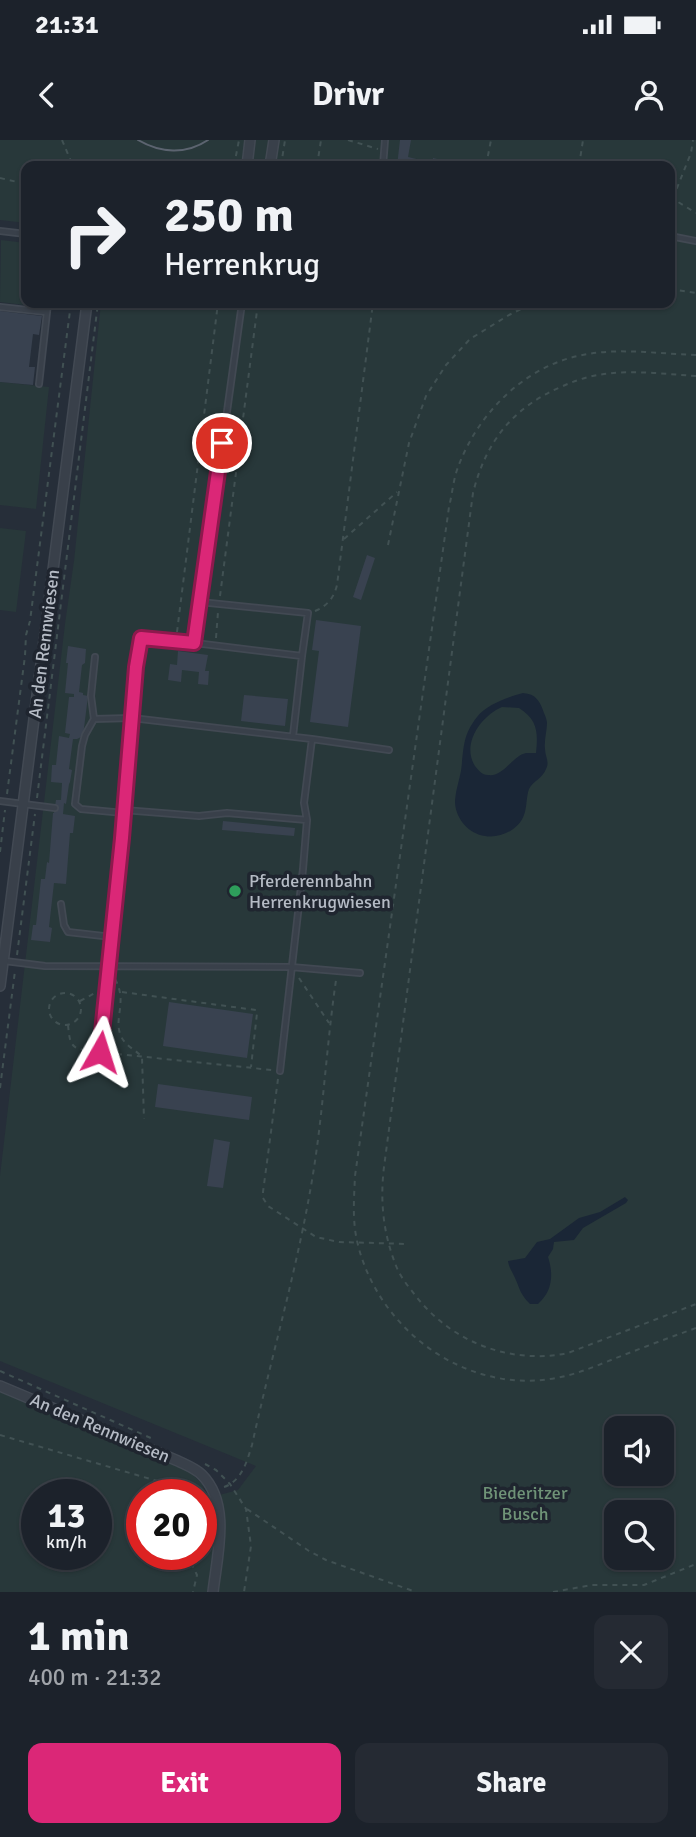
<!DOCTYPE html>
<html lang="en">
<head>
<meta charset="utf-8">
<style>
  body { margin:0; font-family:Signika,sans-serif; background:#252a33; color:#f1f3f6; height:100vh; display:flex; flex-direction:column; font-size:26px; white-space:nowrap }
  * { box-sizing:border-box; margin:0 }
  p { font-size:23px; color:#a0a4a9 }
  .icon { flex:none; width:38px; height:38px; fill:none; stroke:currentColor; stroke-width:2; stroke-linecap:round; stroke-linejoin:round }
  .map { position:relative; height:1452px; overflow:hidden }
  .sheet { display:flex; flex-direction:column; background:#1c222b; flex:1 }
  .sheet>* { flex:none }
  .hud { position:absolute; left:21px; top:21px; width:654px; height:147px; border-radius:14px; box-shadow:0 2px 5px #0004,0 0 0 2px #3a3f47; background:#1c222b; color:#f1f3f6; overflow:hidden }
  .fabs { position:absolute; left:604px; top:1276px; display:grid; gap:14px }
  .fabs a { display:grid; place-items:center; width:70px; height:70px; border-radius:14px; background:#1c222b; box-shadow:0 2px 5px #0004,0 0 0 2px #3a3f47; font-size:35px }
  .speed { position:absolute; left:21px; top:1339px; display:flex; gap:14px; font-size:35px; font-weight:700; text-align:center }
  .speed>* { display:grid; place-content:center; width:91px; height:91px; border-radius:50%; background:#1c222b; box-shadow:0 2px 5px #0004,0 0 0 2px #3a3f47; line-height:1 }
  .speed small { font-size:18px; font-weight:400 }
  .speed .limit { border:10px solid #d22; background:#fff; color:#111 }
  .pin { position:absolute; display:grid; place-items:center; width:60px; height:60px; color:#fff; margin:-30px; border:4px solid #fff; border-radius:50%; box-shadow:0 2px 7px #0007 }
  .me { position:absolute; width:77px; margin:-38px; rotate:6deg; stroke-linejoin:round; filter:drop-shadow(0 0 5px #0008) }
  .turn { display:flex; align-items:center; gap:24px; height:147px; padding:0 28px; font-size:32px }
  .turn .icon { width:91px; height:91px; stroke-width:2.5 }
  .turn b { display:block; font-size:49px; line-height:60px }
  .round { display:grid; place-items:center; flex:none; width:74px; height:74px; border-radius:14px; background:#252a33 }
  .overview { display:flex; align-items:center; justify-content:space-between; height:119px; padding:0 28px }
  h1 { font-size:42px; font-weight:700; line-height:52px }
  .button { display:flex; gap:14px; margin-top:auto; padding:14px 28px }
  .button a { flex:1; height:80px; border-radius:14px; background:#db2777; color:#fff; font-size:28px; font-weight:700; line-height:80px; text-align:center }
  .button a+a { background:#252a33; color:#f1f3f6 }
  .status { display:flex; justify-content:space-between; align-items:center; height:49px; padding:0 35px; background:#1c222b; direction:ltr }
  .status svg { height:19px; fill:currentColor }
  header { display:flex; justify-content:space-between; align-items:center; height:91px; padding:0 28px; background:#1c222b; font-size:32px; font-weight:700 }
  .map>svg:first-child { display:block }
  .green { fill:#28383a; fill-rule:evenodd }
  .water { fill:#1a2636; fill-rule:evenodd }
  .building { fill:#394250 }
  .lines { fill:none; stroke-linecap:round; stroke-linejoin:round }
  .lane-casing { stroke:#424953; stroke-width:8 }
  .street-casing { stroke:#424953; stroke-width:12 }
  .path { stroke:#415153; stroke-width:2; stroke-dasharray:5 5; stroke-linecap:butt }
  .lane { stroke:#39404a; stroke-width:4.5 }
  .street { stroke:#39404a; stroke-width:9 }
  .tram { stroke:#5c6470; stroke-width:2 }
  .route-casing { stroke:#8e194d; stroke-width:18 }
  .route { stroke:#db2777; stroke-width:12 }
  .leisure-dot { fill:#2e9e5b; stroke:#1f252f; stroke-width:2.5 }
  .labels { text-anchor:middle; stroke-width:7; stroke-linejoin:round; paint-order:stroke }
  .street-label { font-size:18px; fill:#b5bbc5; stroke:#1f252f }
  .poi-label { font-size:18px; fill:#b5bbc5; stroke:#1f252f; text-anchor:start }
  .park-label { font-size:18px; fill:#6f9377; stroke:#1f252f }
</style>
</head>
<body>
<div class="status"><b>21:31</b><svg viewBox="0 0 49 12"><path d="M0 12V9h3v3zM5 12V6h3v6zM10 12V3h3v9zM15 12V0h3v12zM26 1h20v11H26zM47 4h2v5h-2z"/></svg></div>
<header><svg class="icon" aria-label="back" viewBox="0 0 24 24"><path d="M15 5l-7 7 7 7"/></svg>Drivr<svg class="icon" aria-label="person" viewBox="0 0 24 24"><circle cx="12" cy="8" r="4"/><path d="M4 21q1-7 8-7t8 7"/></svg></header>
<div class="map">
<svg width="696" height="1452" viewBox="0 0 696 1452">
  <rect width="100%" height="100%" fill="#262e39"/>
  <path class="green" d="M0 0H696V1452H0V1252L190 1332 202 1344 208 1358 238 1350 256 1326 0 1221V1036L65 484 74 421 101 163H670V26H26V83L0 80ZM616 1288H662V1334H616ZM37 1354H96V1414H37ZM142 1354H201V1414H142ZM616 1372H662V1418H616Z
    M1 100 26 103V163H33V166L0 162Z
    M0 242 49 247 36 369 0 365Z
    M0 388 26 391 16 472 0 470Z"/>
  <path class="water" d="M523 553C536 554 540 561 544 573 545 575 547 580 547 583 547 591 544 600 545 609 545 616 550 622 546 629 543 638 533 641 529 649 526 658 527 667 524 675 519 690 499 699 485 696 469 694 456 679 455 663 455 653 459 641 461 631 464 609 462 596 477 577 486 565 508 557 523 553ZM502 567 519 568C538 580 538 593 536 613 535 613 528 613 526 613 512 616 504 637 488 635 482 635 478 630 475 626 461 604 481 576 502 567Z
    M625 1057 628 1060 626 1063 583 1088 574 1100 554 1102 553 1109 548 1117C554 1135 552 1152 538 1164H530C520 1154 520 1149 515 1138 512 1131 509 1128 508 1121L525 1118 537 1102 550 1099 579 1078 600 1072Z"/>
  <path class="building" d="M400 0H411L408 17 433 23V18L466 26H397Z
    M0 171 42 176 39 195 33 194 29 227H35L33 245 0 242Z
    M367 415 375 418 361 460 353 457Z
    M316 480 361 486 348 587 310 582 319 511 312 510Z
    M68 506 86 509 85 523 82 525 79 552 83 553V555L88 556 83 596 77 599H73L69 629 72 630 70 642 69 644 66 664 64 663 63 674 75 676 73 693H70L66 744 54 743 49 787 52 788 50 802 31 800 33 785H36L41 739H45L47 722 49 723 53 673H54L56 660H61L62 643 51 642 52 625H56L59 596 69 598 70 594 65 593 69 557H74V554L65 553 68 523H66Z
    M178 511 208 515 205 531H209L208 545 198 544 199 532 182 530 181 542 168 540 170 524 177 525Z
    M244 555 288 559 285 586 241 581Z
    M223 681 295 688 294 696 222 690Z
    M169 862 253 874 247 918 163 906Z
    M158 944 252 957 249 980 155 967Z
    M214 999 230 1002 223 1048 207 1046Z"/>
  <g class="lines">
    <g class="lane-casing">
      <path id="lane" d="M383 26 385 0
        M0 91 26 94
        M670 96 696 101
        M0 167 46 172
        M39 244 48 163
        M195 503 302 516 308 473 200 462
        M95 517 91 556 94 579 85 595 82 606 75 664 81 669 124 673
        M94 579 132 578 312 599 304 663 307 680 303 729 280 931
        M293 596 302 516
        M312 599 389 610
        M0 661 55 668
        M124 670 199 676 227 673 307 680
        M61 764 64 785 68 792 112 797
        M5 821 45 826 291 827 360 833
        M100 912 124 673 136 527 141 498 195 503 242 163"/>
    </g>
    <g class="street-casing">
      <path id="street" d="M247 26 250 0
        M270 26 274 0
        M0 846 87 163
        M0 1246 178 1321C186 1325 195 1328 202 1335 231 1364 217 1416 213 1452"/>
    </g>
    <path class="path" d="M62 0 73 26
      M348 0 378 9
      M234 26 239 0
      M281 26 285 0
      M317 26 321 0
      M486 26 491 0
      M579 26 583 0
      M0 38 26 44
      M670 57 696 73
      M673 58 691 13 693 0
      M670 149 696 153
      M696 215C661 214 623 208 588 214 527 223 477 273 457 330 453 342 452 355 449 367L355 1036C354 1059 352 1082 358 1105 379 1189 463 1252 550 1239 572 1236 591 1228 611 1220 639 1209 668 1198 696 1188
      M696 236C666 234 634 230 604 234 590 236 576 240 563 246 513 267 486 301 473 353L384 1027C380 1060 383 1092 395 1123 399 1135 407 1145 415 1155 451 1202 510 1225 568 1213L696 1164
      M344 399 397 352
      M388 405 409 303 426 256 446 225 470 199 509 175 533 163
      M220 456 258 163
      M315 471C327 466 334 458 337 445L373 163
      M177 492 218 163
      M216 498 218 472
      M7 654 25 516 26 495 30 481 71 163
      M37 658 98 163
      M0 712 5 670
      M17 815 35 674
      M299 838 329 883
      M115 839C128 862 113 879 121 896 125 906 135 909 142 917L144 979
      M122 852 256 870 257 873 251 927
      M49 869a16 16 0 1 1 32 0a16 16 0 1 1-32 0Z
      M80 861 97 852
      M68 885C70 904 70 909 91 911
      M107 913 272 930
      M278 939 263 1052V1058L268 1066 316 1097 339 1102 408 1104
      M0 948 15 831
      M0 1231 153 1299
      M0 1295 188 1350 201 1351
      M205 1324 216 1330 230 1344 246 1369 251 1406 244 1452
      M224 1347C242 1341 247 1321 252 1305 271 1218 296 1133 311 1046 323 978 326 909 336 840
      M247 1369 309 1411 326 1420 416 1452
      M201 1373 209 1367
      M201 1378 208 1370
      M187 1414 197 1435 193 1452
      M553 1452 592 1445H644L696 1424"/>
    <use href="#lane" class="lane"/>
    <use href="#street" class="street"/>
    <path class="tram" d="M138 0C160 13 186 15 208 0"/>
  </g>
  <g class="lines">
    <g class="route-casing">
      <path id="route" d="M100 912 122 698 136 527 141 498 194 503 222 303"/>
    </g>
    <use href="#route" class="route"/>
  </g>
  <circle class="leisure-dot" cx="235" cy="751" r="7"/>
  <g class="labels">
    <g class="street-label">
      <text transform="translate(44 504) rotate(-83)" y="6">An den Rennwiesen</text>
      <text transform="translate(100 1288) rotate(23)" y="6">An den Rennwiesen</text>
    </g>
    <g class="poi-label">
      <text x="249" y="747">Pferderennbahn<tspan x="249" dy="21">Herrenkrugwiesen</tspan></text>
    </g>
    <g class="park-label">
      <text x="525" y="1359">Biederitzer<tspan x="525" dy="21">Busch</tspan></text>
    </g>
  </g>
</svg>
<div class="fabs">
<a><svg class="icon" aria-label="sound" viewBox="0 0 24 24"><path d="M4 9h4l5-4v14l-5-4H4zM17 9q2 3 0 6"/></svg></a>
<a><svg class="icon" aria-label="search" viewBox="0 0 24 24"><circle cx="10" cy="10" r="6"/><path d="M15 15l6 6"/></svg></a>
</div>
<div class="speed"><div>13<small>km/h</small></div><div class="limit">20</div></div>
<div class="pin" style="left:222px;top:303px;background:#d93025"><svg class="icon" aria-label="arrive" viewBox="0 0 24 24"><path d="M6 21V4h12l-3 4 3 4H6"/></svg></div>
<svg class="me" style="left:100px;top:912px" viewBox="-20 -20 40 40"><path d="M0-17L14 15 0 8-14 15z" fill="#db2777" stroke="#fff" stroke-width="4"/></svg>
<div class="hud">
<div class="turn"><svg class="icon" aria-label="right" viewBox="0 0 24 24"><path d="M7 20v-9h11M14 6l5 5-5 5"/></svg><div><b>250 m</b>Herrenkrug</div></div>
</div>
</div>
<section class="sheet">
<div class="overview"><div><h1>1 min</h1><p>400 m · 21:32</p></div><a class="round"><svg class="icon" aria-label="close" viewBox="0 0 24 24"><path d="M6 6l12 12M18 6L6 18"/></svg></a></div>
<div class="button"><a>Exit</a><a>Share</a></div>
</section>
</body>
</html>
